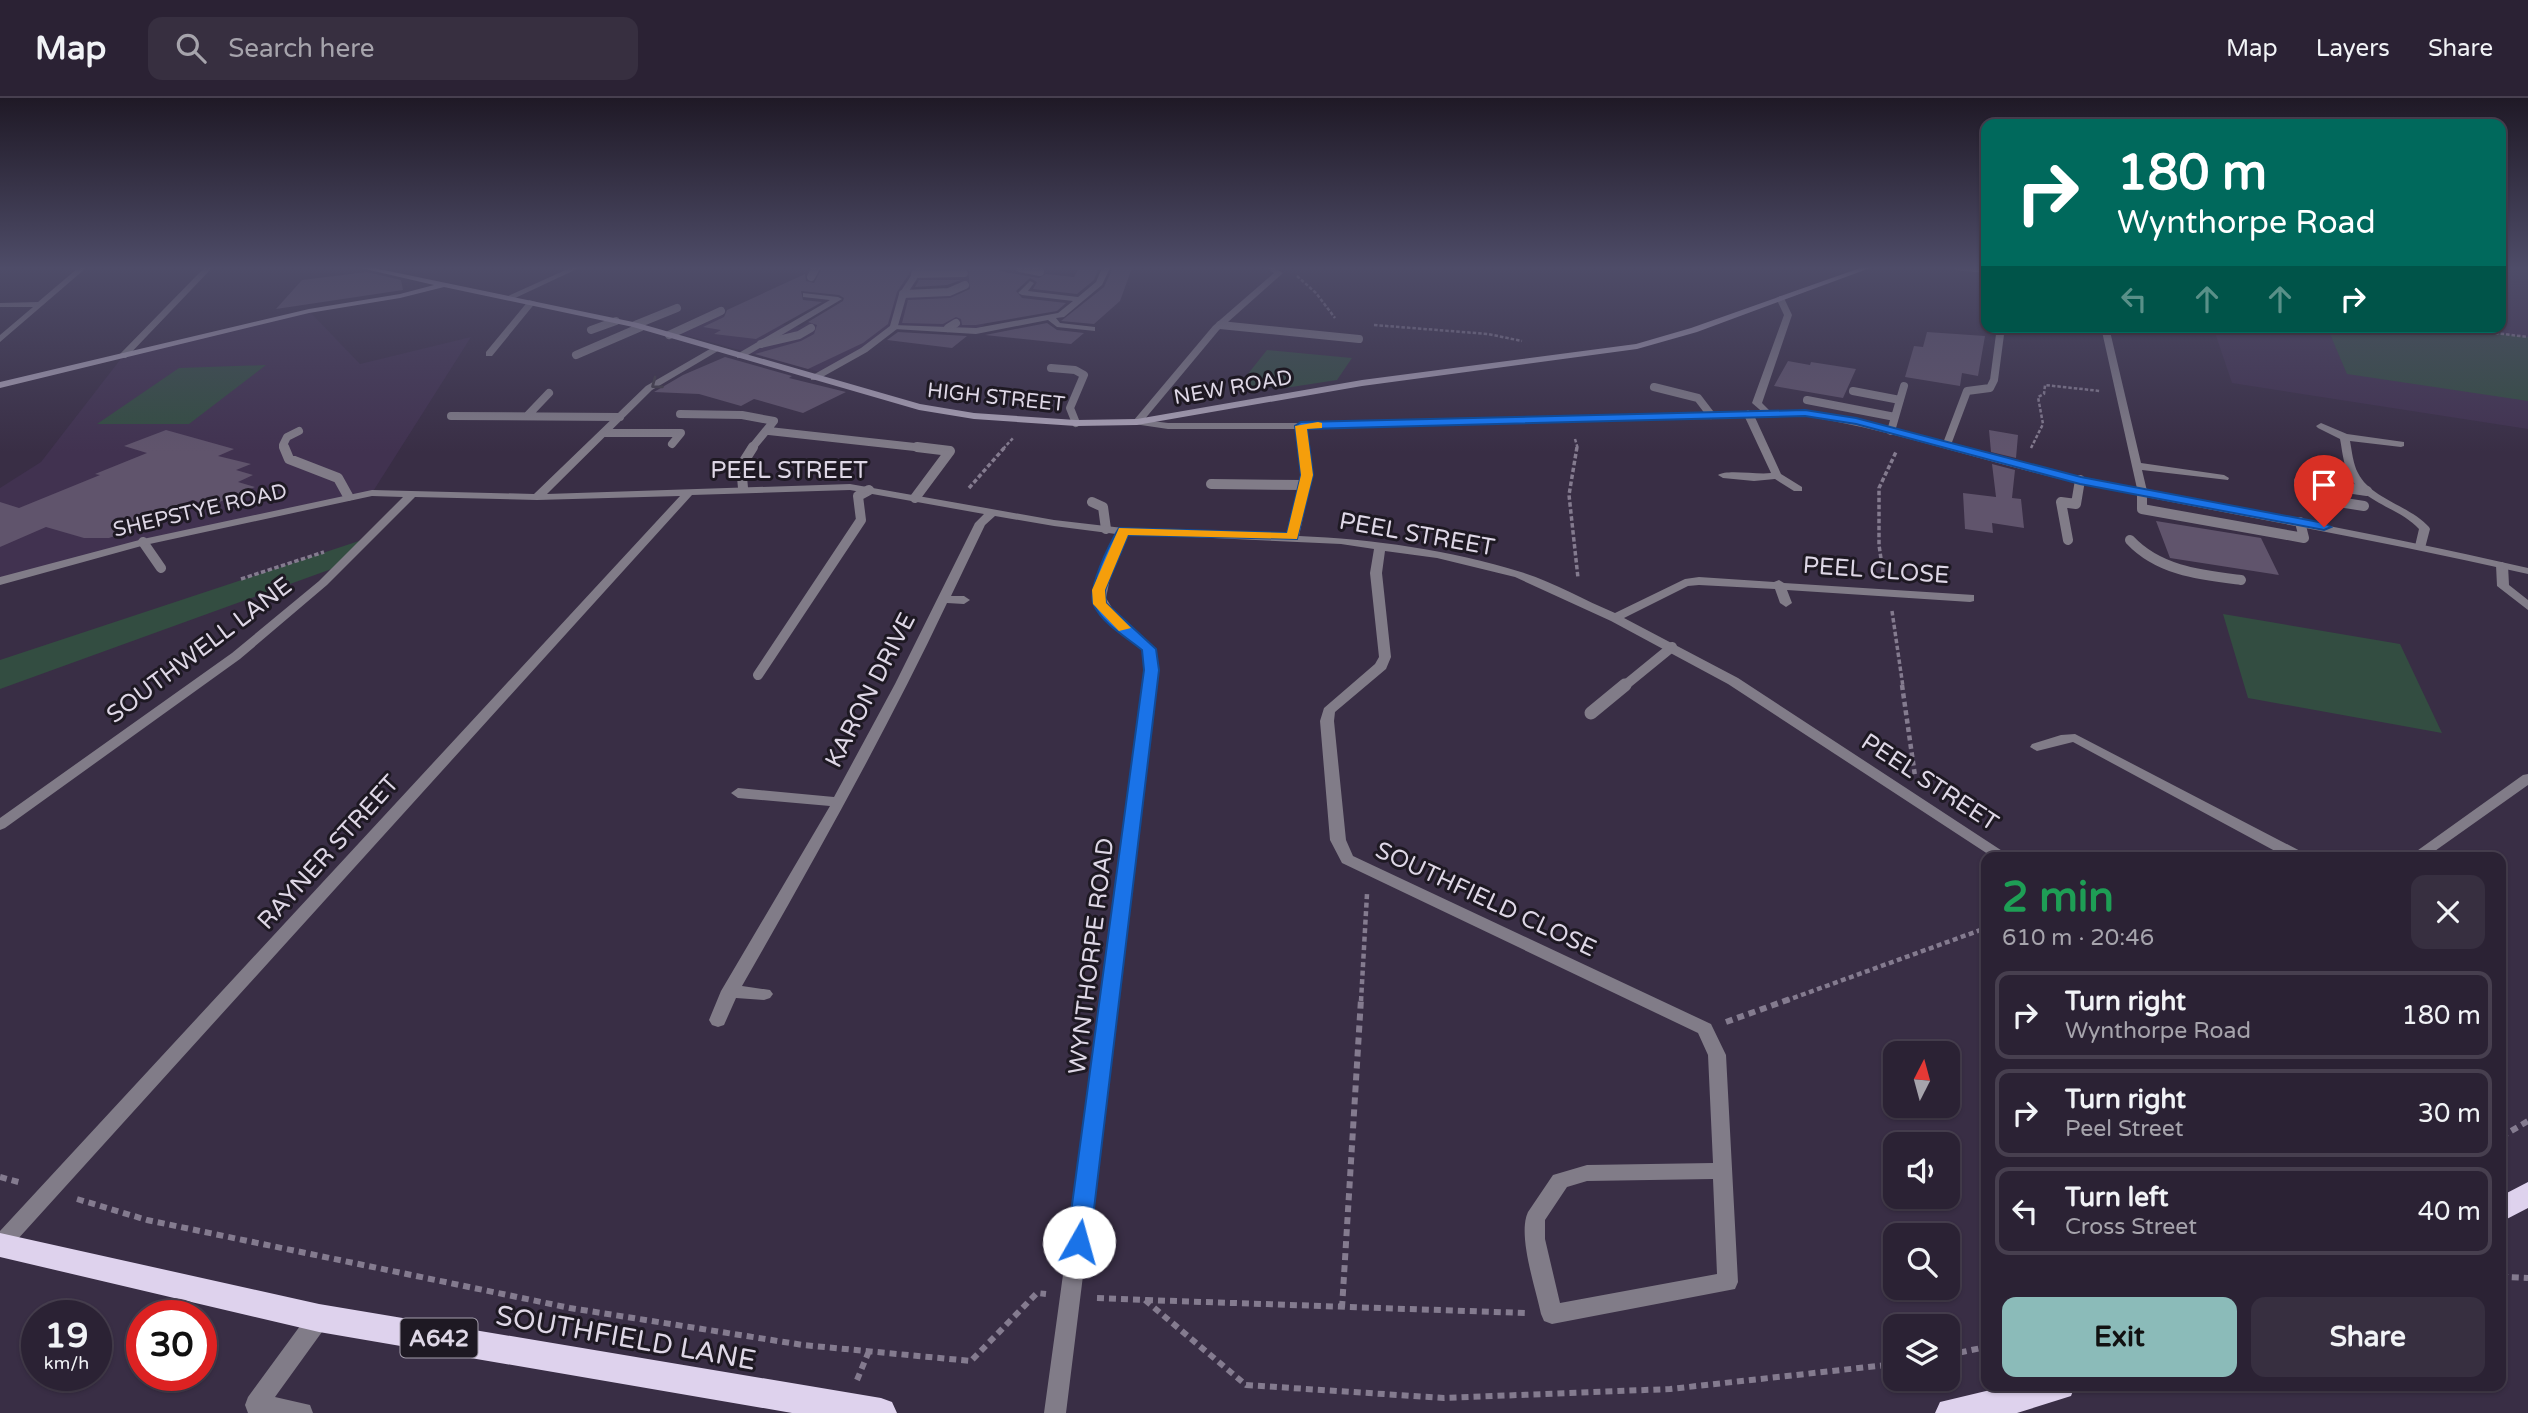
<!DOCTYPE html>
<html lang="en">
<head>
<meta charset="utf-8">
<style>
  body { margin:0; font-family:"Varela Round",sans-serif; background:#372f40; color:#f1f3f6; height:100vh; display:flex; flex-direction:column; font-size:26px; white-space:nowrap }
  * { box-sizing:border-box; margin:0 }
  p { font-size:23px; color:#a6a4ac }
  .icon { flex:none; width:38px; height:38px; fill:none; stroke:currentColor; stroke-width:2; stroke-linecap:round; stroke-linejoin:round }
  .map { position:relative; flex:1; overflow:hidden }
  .drawer { position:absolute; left:1981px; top:754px; width:525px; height:539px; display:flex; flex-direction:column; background:#2b2234; border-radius:14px; box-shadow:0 2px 5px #0004,0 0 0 2px #473f4f }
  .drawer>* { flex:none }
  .banner { position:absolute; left:1981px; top:21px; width:525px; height:214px; border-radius:14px; box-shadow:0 2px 5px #0004,0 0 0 2px #473f4f; background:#00695c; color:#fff; overflow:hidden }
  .needle { width:46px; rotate:6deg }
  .controls { position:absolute; left:1883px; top:943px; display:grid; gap:14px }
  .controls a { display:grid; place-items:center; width:77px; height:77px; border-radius:14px; background:#2b2234; box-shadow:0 2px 5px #0004,0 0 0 2px #473f4f; font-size:35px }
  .speed { position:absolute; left:21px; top:1202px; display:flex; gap:14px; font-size:35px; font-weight:700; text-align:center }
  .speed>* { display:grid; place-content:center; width:91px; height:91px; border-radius:50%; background:#2b2234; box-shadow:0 2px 5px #0004,0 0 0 2px #473f4f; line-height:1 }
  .speed small { font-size:18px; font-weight:400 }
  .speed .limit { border:10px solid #d22; background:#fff; color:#111 }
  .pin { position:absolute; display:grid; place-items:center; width:60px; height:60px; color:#fff; margin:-72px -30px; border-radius:50% 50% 50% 0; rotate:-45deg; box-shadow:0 0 7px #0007 }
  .pin .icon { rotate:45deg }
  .me { position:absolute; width:77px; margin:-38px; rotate:7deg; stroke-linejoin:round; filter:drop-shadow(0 0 5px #0008) }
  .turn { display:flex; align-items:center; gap:24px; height:147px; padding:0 21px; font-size:32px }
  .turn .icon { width:91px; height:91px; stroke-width:2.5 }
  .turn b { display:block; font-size:49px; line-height:60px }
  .lanes { display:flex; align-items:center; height:66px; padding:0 21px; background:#0003; justify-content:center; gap:35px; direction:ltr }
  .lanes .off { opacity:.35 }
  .round { display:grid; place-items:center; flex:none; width:74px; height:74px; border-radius:14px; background:#372f40 }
  .head { display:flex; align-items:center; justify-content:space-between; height:119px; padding:0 21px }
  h1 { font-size:42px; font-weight:700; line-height:52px; color:#1e9e55 }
  .primary-button { display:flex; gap:14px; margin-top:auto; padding:14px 21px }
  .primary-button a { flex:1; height:80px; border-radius:14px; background:#8bbbb9; color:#111; font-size:28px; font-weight:700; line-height:80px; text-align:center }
  .primary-button a+a { background:#372f40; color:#f1f3f6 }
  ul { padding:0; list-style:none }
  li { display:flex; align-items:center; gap:21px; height:88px; margin:0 14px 10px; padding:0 7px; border:4px solid #473f4f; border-radius:14px }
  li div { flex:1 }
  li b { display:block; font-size:26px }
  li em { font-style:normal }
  header { display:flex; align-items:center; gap:42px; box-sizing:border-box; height:98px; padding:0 35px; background:#2b2234; border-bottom:2px solid #473f4f }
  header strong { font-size:33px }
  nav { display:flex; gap:38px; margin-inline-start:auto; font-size:24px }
  .search { width:490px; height:63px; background:#372f40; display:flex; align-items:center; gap:18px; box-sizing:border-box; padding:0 24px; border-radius:14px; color:#a6a4ac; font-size:26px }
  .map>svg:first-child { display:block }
  .built { fill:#413250 }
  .green { fill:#334d41 }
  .building { fill:#60546c }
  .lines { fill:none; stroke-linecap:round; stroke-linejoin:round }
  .path-far3 { stroke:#847b8f; stroke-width:2.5; stroke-dasharray:3.5 2; stroke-linecap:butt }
  .path-far2 { stroke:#847b8f; stroke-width:3.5; stroke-dasharray:4.5 2.5; stroke-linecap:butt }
  .path-far1 { stroke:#847b8f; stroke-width:4.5; stroke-dasharray:5 3.5; stroke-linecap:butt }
  .path { stroke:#847b8f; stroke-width:6; stroke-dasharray:7 5; stroke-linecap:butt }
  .service-far2 { stroke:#817c88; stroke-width:8 }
  .service-far1 { stroke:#817c88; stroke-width:10 }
  .service { stroke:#817c88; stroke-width:13 }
  .minor { fill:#817c88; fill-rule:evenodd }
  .tertiary { fill:#817c88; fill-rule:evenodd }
  .secondary { fill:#ada4b8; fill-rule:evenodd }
  .trunk { fill:#ded2ed; fill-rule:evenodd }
  .oneway { stroke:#413c46 }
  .route { fill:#1a73e8; stroke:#114b97; stroke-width:2 }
  .slow { fill:#f59e0b }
  .labels { text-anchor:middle; stroke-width:6; stroke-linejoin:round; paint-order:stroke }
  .far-street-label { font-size:21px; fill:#ded7e6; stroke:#1e1923 }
  .shield { fill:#1e1923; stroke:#a49eac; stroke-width:2 }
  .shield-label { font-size:23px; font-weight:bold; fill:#ded7e6 }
  .street-label { font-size:24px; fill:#ded7e6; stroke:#1e1923 }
  .near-street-label { font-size:28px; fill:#ded7e6; stroke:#1e1923 }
</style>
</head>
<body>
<header>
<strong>Map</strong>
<div class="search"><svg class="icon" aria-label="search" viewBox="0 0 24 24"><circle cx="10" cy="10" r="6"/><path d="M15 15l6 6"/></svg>Search here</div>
<nav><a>Map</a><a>Layers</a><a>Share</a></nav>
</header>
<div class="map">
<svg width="2528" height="1315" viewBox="0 0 2528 1315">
  <rect width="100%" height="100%" fill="#392e45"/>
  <path class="built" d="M923 170H1003L998 177 982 184 916 183 910 196 947 195 1011 203 979 231 898 227 873 248 820 274 677 235 716 217 800 229 826 214 861 218 874 171Z
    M2501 170H2528V331L2232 285 2213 229H2250L2305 237 2310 229H2501Z
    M309 213 360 266 471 239 372 395 143 444 0 483V390L41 364 123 258Z"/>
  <path class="green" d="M2327 229H2446L2528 239V303L2347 276Z
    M1267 252 1352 260 1337 282 1285 290 1239 287Z
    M266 267 189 326H97L179 270Z
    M365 441 337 469 0 591V562Z
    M2223 516 2400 546 2442 635 2248 600Z"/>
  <path class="building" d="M822 170H913L897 194 888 226 863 245 808 271 755 256 801 243 814 236 817 227 808 224 843 203 844 200 839 197 801 193 803 202 822 204 756 241 714 236 721 232 703 229 724 219 727 212 805 176 806 183 814 185Z
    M968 170H1001L999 173 1039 180 1046 176 1074 179 1079 170H1099L1094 182 1077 196 1033 191 1037 184 1030 180 1016 193 1022 200 1066 205 1057 213 976 227H962L961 221 956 219 943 226 902 225 908 202 950 200 970 191Z
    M1113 170H1132L1120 203 1094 226 1061 223 1104 189Z
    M367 174 401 182 403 192 276 211 302 182Z
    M919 182H961L947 187 915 189Z
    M1047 225 1057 232 1084 235 1071 246 985 237Z
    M898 234 967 238 952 250 887 242Z
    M1927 234 1985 238 1978 278 1962 275 1960 288 1905 279 1914 248 1923 249Z
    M725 259 792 278 789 280 846 294 803 315 754 301 741 308 699 296 654 294 683 277Z
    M1788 263 1810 267 1811 264 1856 271 1843 300 1774 288Z
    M166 332 234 351 218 358 251 366 236 372 253 377 238 384 255 389 210 408 192 402 168 413V419L109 440H84L46 429 0 449V404L19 410 100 377 95 376 147 355 124 348Z
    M1989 332 2018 337 2016 360 1991 354Z
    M1992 366 2015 372 2012 400 2021 401 2024 430 1992 425 1993 435 1965 431 1963 395 1996 399Z
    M2156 423 2261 440 2279 477 2170 460Z"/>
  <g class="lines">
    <path class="path-far3" d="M1297 178 1316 195 1335 220
      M1374 227 1488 236 1522 243
      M2446 229 2528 239
      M1575 341 1578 351
      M2031 350 2043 326 2038 299 2044 296 2045 287 2100 293
      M1003 351 1014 339"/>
    <path class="path-far2" d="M1577 349 1569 397 1578 480
      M969 390 1005 349
      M1883 474 1879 447V390L1896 354
      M241 481 324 454
      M1892 513 1903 589"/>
    <path class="path-far1" d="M1902 587 1915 678
      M1361 903 1367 796
      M1785 903 1986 830"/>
    <path class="path" d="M1726 924 1790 901
      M2501 1039 2528 1023
      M0 1079 22 1085
      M77 1101 147 1122 570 1210 803 1247 971 1263 1037 1195 1046 1196
      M2501 1175 2507 1179 2528 1180
      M1097 1200 1145 1202 1246 1287 1444 1300 1670 1291 1895 1266
      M1146 1202 1525 1215
      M1342 1210 1361 901
      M1948 1257 1986 1249
      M857 1282 869 1253"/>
    <path class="service-far2" d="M1020 170 1040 174
      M915 176 964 175
      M811 179 816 170
      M903 196 949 194 965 187
      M635 227 677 210
      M1220 227 1359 241
      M948 230 956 225
      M591 232 616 223
      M669 237 721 213
      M761 246 799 237 811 230
      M576 257 641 229
      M1051 270 1075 272 1084 277 1070 310 1076 325
      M1654 289 1698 300 1711 317
      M1853 293 1900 302
      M1807 302 1895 319
      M680 316 742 317 774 323 751 351
      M528 317 549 295
      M451 318 620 319
      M769 333 933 351
      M1891 333 1904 288
      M604 335H681L672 346
      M1947 346 1967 293 1990 290 1994 282 2001 229
      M285 351 283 347 287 339 299 333"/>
    <path class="service-far1" d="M284 349 289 361 338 380 348 398
      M1211 386 1305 387
      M743 390 741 368 753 349
      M2142 393V411L2304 440 2300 424
      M915 400 950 353 917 349
      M1092 404 1103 409 1106 431
      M2364 408 2306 399 2299 383 2367 393
      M2068 442 2061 404 2076 406 2080 382
      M2130 442C2159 473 2201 477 2241 482
      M143 444 161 470
      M758 577 861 422 858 398 869 392
      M1623 589 1672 549"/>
    <path class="service" d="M1591 615 1625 587"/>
    <path class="minor" d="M78 170H86L0 244V237L33 209H0V205L38 204Z
      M204 170H212L126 260H120V256Z
      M570 170H579L513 201 506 199Z
      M1102 170H1110L1102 187 1064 219 1056 220 1060 225 1095 229V233L1057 229 1048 222 976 236 894 231 890 229 894 227 976 230 1058 215 1073 203 1022 197 1018 195 1030 183 1034 185 1028 193 1078 199 1096 184Z
      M1951 170 1986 171V175L1955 172Z
      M803 195 838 199 842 201 743 260H737V256L830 202 803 199Z
      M1780 198 1784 200 1792 217 1762 305 1771 314 1766 317 1752 305 1784 217 1776 200Z
      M529 202 536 204 492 258H486V254Z
      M2101 229H2109L2141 365 2224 377 2229 380 2228 382 2142 372 2147 393 2142 396 2138 395Z
      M715 248 718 249V253L652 292 547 396 850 386 1054 422 1123 430 1288 437 1302 378 1296 328 1301 325 1306 328 1312 378 1299 438C1373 441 1450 452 1521 474 1553 484 1584 502 1615 515L1685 481 1699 479 1774 484 1779 482 1784 485 1974 497V503L1970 504 1787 492 1792 505 1786 509 1780 505 1775 491 1699 487 1688 488 1624 520 1738 580 2013 760H1994L1728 586 1611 523 1515 479 1437 460 1385 453 1382 475 1391 559 1386 571 1335 614 1334 623 1346 742 1353 758 1711 926 1726 957 1738 1184 1735 1191 1552 1226 1544 1223 1541 1216C1536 1191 1517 1137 1528 1114L1553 1077 1587 1067 1713 1065 1708 957 1698 935 1342 765 1330 742 1320 623 1324 610 1375 566 1379 559 1370 475 1374 451 1341 446 1127 436 1111 475 1106 500 1117 518 1153 548 1158 572 1066 1315H1044L1146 572 1143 552C1083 504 1086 504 1116 436L1054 428 995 418 985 427 951 498H964L970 502 964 506 947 505C885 636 814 762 742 888L770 892 773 896 770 900 764 902 736 900 724 927 718 929 712 927 709 922 721 893 830 708 738 700 731 695 738 690 834 699 895 586 975 425 984 416 850 392 692 397 7 1153 0 1156V1133L680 398 537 402 415 399 327 487 240 561 5 730 0 732V720L232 555 319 483 403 399 372 398 145 447 0 487V479L143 441 372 392 534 396 646 288ZM1713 1081 1717 1176 1560 1205 1545 1141V1122L1567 1089 1587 1083Z
      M1748 312 1753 315 1781 376 1802 389V393H1794L1775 381 1754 383 1723 380 1718 377C1727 371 1757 377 1771 375L1743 315Z
      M2321 325 2347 336 2404 344V348L2401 349 2350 343C2352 353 2353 366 2358 375 2371 401 2409 407 2429 429L2430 431 2425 450 2421 451 2415 448 2419 431C2398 408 2360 405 2347 373 2343 363 2342 351 2340 341L2318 330 2316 328Z
      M2502 464 2508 467 2509 487 2528 502V512L2497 488 2496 467Z
      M2075 636 2306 756 2308 760H2288L2073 644 2037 653 2030 649 2032 646 2061 637Z
      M2528 676V687L2425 760H2407L2523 677Z
      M319 1210 327 1213 330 1220 327 1227 275 1299 310 1307 313 1315H248L245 1307 248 1299 311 1213Z"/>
    <path class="tertiary" d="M916 170H924L907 196 897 231 867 254 817 282H811V278L861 250 890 228 899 196Z
      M1266 170H1275L1283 175 1219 232 1144 322 1168 325H1296L1805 312C1899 327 1989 359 2082 379 2231 411 2380 435 2528 470V476C2380 442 2231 417 2082 386 1989 366 1899 333 1805 318L1296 331H1168L1134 326V322L1213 228 1274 175Z"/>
    <path class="secondary" d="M361 170H374L638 225 920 306 974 315 1076 322 1137 321 1362 282 1636 246 1691 230 1860 170H1870L1697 234 1637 251 1362 288 1137 327 1076 328 974 321 919 312 633 229 444 189 400 200 309 215 0 290V284L309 211 400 196 434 187Z"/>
    <path class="trunk" d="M2528 1084V1110L2501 1124V1098Z
      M0 1135 319 1206 881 1300 892 1304 897 1315H792L319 1234 0 1159Z
      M2007 1288H2075L2071 1298 2017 1315H1935L1940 1304Z"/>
  </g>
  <defs><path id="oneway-chevron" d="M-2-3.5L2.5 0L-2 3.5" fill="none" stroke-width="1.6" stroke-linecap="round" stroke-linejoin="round" transform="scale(1.75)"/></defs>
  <use class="oneway" href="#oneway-chevron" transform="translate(656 286) rotate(143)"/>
  <linearGradient id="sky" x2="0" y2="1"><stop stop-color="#1f1926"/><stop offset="0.48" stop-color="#4e4c68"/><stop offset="1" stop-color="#4e4c68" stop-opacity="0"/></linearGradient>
  <rect width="2528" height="354" fill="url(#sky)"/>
  <path class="route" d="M1805 312 1856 320 2081 379 2324 425 2331 429 2324 432 2080 386 1856 326 1805 318 1307 331 1313 377 1297 441 1128 437 1105 492 1106 505 1156 551 1159 572 1090 1144 1087 1152 1079 1155 1070 1152 1067 1144 1144 572 1142 552C1126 539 1102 525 1094 507 1086 492 1110 445 1119 430L1287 435 1301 377 1295 328 1301 324Z"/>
  <path class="slow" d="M1318 324 1322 325V330L1307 331 1313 377 1297 441 1128 437 1105 492 1106 505 1131 530 1119 533 1093 506 1092 492 1119 430 1287 435 1301 377 1295 328Z"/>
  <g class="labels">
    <g class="far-street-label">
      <text transform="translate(1233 289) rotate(-10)" y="7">NEW ROAD</text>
      <text transform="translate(996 299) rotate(6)" y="7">HIGH STREET</text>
      <text transform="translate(200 412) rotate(-13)" y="7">SHEPSTYE ROAD</text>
    </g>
    <rect class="shield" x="400.5" y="1220.5" width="77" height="39" rx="5"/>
    <g class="shield-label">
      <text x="439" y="1248">A642</text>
    </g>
    <g class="street-label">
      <text x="789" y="380">PEEL STREET</text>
      <text transform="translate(1417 436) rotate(10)" y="8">PEEL STREET</text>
      <text transform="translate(1876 472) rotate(4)" y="8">PEEL CLOSE</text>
      <text transform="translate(199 552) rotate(-37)" y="8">SOUTHWELL LANE</text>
      <text transform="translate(870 592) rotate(-63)" y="8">KARON DRIVE</text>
      <text transform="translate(1930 684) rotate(33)" y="8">PEEL STREET</text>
      <text transform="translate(328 754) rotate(-48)" y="8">RAYNER STREET</text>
      <text transform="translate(1486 801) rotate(25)" y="8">SOUTHFIELD CLOSE</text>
      <text transform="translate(1091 858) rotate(-83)" y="8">WYNTHORPE ROAD</text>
    </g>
    <g class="near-street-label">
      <text transform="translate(626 1239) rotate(10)" y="10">SOUTHFIELD LANE</text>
    </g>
  </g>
</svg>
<div class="controls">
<a><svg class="needle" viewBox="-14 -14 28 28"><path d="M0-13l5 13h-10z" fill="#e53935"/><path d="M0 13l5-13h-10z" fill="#a6a4ac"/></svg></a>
<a><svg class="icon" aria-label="sound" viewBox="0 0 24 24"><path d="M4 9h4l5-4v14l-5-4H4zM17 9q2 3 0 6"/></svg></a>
<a><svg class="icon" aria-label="search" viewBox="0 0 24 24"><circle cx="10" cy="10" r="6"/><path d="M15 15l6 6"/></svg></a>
<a><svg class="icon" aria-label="layers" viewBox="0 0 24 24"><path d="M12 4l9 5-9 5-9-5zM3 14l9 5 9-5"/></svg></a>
</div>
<div class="speed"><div>19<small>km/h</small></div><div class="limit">30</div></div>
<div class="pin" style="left:2324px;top:429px;background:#d93025"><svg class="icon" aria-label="arrive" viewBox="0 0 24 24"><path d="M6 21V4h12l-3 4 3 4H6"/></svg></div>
<svg class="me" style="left:1079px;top:1144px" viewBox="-20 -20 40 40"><circle r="19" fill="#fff"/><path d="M0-13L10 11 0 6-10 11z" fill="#1a73e8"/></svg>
<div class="banner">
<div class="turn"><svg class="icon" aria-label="right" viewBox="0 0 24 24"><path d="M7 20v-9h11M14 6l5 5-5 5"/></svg><div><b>180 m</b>Wynthorpe Road</div></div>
<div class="lanes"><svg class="icon off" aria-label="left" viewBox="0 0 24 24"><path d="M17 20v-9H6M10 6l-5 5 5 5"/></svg><svg class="icon off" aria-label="ahead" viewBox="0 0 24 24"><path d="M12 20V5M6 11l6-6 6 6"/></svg><svg class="icon off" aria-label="ahead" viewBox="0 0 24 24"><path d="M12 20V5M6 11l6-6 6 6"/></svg><svg class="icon" aria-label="right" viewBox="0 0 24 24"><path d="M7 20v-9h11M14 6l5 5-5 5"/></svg></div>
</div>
<section class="drawer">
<div class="head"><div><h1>2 min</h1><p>610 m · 20:46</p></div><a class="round"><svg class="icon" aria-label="close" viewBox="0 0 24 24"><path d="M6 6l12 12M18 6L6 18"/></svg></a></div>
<ul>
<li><svg class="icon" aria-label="right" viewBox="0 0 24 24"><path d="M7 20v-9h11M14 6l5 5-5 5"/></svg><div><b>Turn right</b><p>Wynthorpe Road</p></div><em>180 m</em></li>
<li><svg class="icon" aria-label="right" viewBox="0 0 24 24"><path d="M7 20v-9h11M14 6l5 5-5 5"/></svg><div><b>Turn right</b><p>Peel Street</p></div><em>30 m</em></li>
<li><svg class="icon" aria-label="left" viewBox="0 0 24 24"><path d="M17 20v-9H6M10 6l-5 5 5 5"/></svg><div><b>Turn left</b><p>Cross Street</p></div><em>40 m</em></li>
</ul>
<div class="primary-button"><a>Exit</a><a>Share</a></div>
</section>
</div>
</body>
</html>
